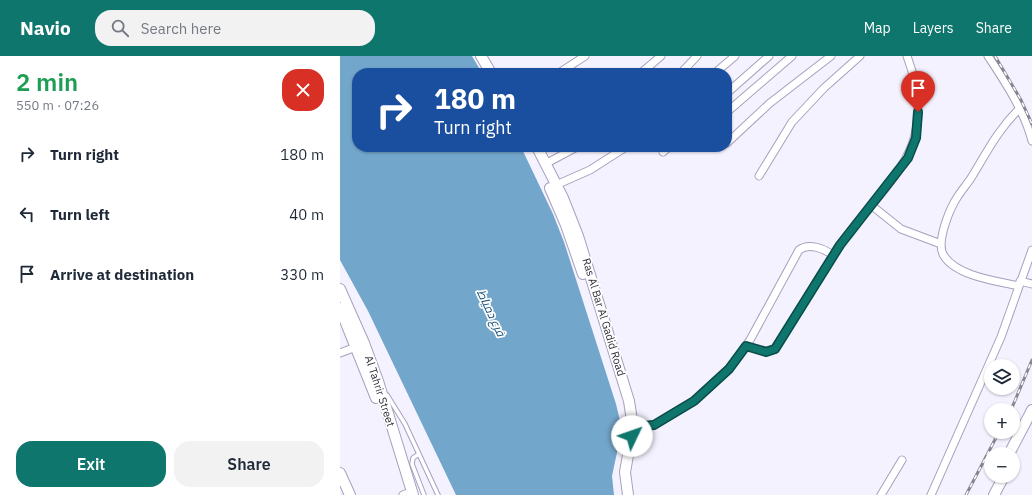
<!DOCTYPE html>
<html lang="en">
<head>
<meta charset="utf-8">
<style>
  body { margin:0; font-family:"IBM Plex Sans",Cairo,sans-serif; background:#f2f2f3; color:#1f2937; height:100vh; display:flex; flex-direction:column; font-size:15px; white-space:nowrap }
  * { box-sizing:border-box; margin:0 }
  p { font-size:13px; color:#747a83 }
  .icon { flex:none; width:22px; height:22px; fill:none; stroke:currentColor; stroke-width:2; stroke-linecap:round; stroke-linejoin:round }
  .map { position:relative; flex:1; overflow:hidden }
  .panel { display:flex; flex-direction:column; background:#fff; width:340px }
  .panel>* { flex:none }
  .guide { position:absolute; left:12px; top:12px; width:380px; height:84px; border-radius:16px; box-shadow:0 1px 3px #0004; background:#1a4fa0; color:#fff; overflow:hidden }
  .buttons { position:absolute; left:644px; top:303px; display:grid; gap:8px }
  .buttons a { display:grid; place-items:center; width:36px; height:36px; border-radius:50%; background:#fff; box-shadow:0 1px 3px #0004; font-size:20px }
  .pin { position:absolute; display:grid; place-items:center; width:34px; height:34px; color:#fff; margin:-41px -17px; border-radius:50% 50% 50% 0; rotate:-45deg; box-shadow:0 0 4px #0007 }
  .pin .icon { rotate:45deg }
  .me { position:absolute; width:44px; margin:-22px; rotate:48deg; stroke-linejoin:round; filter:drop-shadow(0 0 3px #0008) }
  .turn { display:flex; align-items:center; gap:14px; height:84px; padding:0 16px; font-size:18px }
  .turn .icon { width:52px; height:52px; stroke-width:2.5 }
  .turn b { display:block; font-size:28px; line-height:34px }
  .round { display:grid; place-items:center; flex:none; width:42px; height:42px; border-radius:16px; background:#f2f2f3 }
  .head { display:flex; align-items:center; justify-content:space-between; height:68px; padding:0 16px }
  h1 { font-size:24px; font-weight:600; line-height:30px; color:#1e9e55 }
  .button { display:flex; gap:8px; margin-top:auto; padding:8px 16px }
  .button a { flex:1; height:46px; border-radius:16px; background:#0f766e; color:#fff; font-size:16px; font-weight:600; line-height:46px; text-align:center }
  .button a+a { background:#f2f2f3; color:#1f2937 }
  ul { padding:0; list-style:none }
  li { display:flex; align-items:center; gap:12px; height:60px; padding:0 16px }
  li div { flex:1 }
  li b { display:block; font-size:15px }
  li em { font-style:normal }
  header { display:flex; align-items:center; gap:24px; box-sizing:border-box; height:56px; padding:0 20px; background:#0f766e; color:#fff }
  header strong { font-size:19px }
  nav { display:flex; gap:22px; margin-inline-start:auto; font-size:14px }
  .search { width:280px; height:36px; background:#f2f2f3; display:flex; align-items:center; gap:10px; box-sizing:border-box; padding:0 14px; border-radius:16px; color:#747a83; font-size:15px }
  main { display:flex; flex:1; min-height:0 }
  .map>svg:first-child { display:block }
  .water { fill:#73a6cb }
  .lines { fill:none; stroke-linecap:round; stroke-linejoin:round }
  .lane-casing { stroke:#a89fbd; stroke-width:5.5 }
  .street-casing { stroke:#a89fbd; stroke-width:9 }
  .secondary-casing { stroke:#a89fbd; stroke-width:12 }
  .lane { stroke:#fff; stroke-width:3.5 }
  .street { stroke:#fff; stroke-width:7 }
  .secondary { stroke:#fff; stroke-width:10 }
  .rail-casing { stroke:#888592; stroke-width:3 }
  .rail { stroke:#fff; stroke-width:1.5; stroke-dasharray:4.5; stroke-linecap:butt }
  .route-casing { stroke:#0a4d48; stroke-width:10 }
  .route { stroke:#0f766e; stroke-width:7 }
  .labels { text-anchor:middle; stroke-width:3.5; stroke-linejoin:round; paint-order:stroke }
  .street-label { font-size:11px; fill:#2e2b37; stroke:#fff }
  .water-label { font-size:12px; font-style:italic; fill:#144f75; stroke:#fff }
</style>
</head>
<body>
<header>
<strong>Navio</strong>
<div class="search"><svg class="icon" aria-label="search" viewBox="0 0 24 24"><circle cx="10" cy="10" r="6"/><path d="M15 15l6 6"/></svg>Search here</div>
<nav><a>Map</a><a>Layers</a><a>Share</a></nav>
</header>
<main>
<section class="panel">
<div class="head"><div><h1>2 min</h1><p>550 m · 07:26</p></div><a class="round" style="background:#d93025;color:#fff"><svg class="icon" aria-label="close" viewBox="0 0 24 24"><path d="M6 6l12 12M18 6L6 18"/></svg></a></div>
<ul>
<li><svg class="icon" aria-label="right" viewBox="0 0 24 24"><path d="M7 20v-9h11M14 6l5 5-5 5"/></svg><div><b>Turn right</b></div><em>180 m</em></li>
<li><svg class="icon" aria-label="left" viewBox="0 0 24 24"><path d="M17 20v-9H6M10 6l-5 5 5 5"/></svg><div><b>Turn left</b></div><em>40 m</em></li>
<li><svg class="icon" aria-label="arrive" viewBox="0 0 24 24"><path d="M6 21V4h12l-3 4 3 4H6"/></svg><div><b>Arrive at destination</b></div><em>330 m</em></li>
</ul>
<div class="button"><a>Exit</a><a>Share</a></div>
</section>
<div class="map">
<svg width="692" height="439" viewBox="0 0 692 439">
  <rect width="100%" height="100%" fill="#f5f2ff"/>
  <path class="water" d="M0 0H132L142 17H17V91H181L213 158 224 186 276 348 282 373 272 420 274 439H116L28 255 0 204Z"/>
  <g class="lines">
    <g class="lane-casing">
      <path id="lane" d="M47 339 65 368 98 439
        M79 398 73 402 72 408 84 439"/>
    </g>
    <g class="street-casing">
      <path id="street" d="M648 0C665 26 684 54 692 85
        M219 17 245 0
        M301 17 321 0
        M341 17 357 0
        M375 17 395 0
        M387 37 429 0
        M387 56 452 0
        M387 87 430 47 491 0
        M323 96 329 91
        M205 108 237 91
        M419 120 452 66 484 32 520 0
        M216 129 250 114 286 91
        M531 149 561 173 601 188
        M680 225 692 228
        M679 230C656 225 617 220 604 200 595 187 610 152 618 140 622 134 627 128 631 122 647 96 657 75 679 53
        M406 290 426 295 435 293 493 199
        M0 297 16 291
        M293 371 314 369 354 345 389 313 410 284 459 194C469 186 484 193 493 199 541 126 604 99 567 0
        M63 439 65 438
        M541 439 562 404
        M591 439 661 281 692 194"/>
    </g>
    <g class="secondary-casing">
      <path id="secondary" d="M141 0 151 17
        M197 91 223 142 238 180 289 345 293 371 285 416 288 439
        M210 132 226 169 243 218
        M0 233 24 287 38 325 73 439
        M0 252 36 342
        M669 398 692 354
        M0 417 10 439
        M654 439 664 420"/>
    </g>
    <use href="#lane" class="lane"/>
    <use href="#street" class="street"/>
    <use href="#secondary" class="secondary"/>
    <g class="rail-casing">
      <path id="rail" d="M655 0 681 44 692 68
        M671 354 692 304
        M626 439 659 376"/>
    </g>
    <use href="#rail" class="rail"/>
  </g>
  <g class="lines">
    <g class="route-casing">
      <path id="route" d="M292 380 293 371 314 369 354 345 389 313 406 290 426 296 435 293 500 189 568 102 576 82 578 56"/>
    </g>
    <use href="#route" class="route"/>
  </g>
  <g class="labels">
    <g class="street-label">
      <text transform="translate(264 261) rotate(73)" y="4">Ras Al Bar Al Gadid Road</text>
      <text transform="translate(40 335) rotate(72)" y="4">Al Tahrir Street</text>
    </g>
    <g class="water-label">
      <text transform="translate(151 257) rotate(65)" y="4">فرع دمياط</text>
    </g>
  </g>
</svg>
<div class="buttons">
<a><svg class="icon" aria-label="layers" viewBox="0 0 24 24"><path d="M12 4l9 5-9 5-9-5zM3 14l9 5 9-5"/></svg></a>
<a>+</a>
<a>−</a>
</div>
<div class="pin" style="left:578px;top:56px;background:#d93025"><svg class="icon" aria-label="arrive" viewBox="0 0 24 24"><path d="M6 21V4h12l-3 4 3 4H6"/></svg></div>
<svg class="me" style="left:292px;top:380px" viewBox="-20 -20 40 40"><circle r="19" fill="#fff"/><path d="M0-13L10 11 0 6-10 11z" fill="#0f766e"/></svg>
<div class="guide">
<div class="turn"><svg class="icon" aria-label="right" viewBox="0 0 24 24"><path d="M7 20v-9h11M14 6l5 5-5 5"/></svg><div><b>180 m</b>Turn right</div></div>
</div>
</div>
</main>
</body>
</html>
